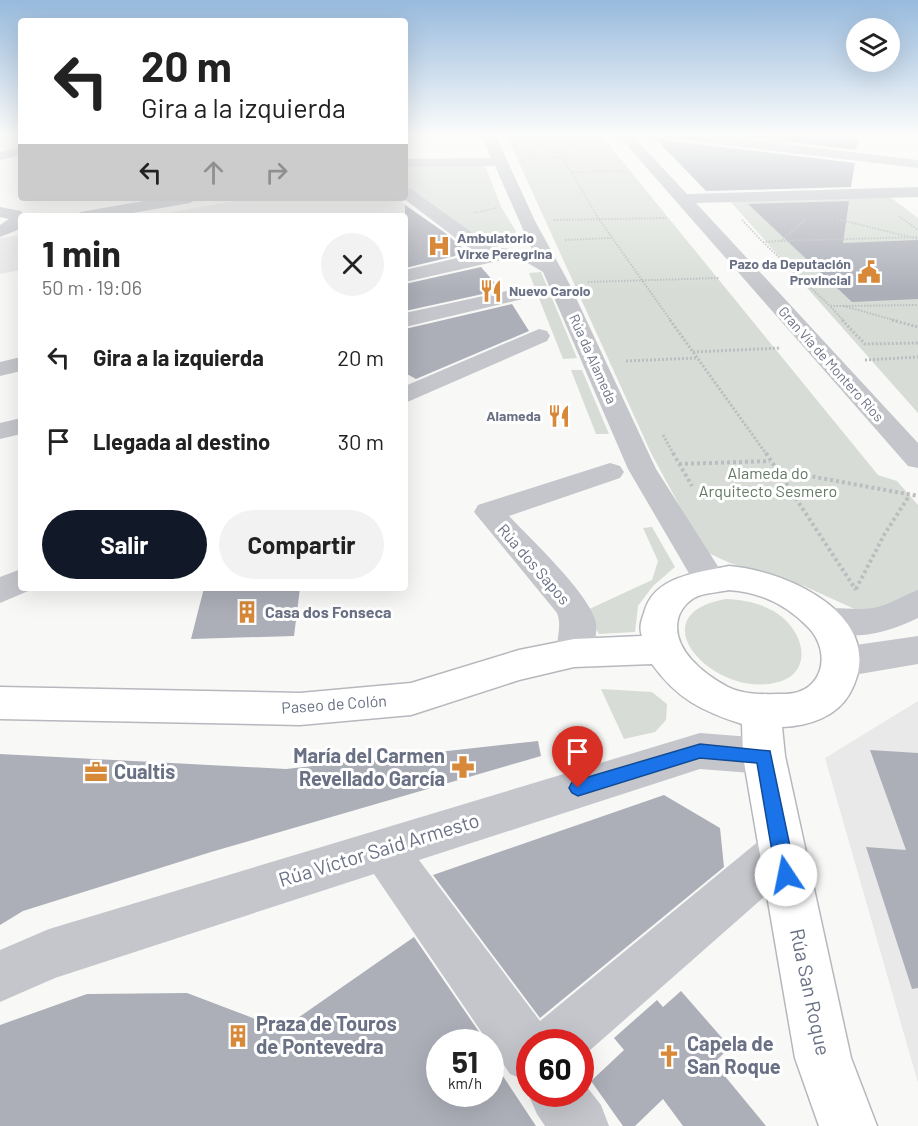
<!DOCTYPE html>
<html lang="es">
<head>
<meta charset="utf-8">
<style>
  body { margin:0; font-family:Barlow,sans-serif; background:#f2f2f2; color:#222; height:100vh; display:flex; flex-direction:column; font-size:22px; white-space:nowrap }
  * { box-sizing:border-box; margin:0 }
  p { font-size:20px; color:#767676 }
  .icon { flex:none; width:33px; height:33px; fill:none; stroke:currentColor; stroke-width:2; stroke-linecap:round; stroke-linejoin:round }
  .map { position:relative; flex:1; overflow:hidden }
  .sheet { position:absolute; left:18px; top:213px; width:390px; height:378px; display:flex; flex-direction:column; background:#fff; border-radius:6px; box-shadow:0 6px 24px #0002 }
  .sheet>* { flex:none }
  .guide { position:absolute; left:18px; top:18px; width:390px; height:183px; border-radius:6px; box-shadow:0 6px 24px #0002; background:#fff; color:#222; overflow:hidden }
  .controls { position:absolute; left:846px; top:18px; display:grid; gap:12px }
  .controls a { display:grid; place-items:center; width:54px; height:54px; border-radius:50%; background:#fff; box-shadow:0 6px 24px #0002; font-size:30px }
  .speed { position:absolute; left:426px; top:1029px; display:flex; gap:12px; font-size:30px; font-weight:700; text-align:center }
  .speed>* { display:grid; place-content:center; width:78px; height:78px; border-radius:50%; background:#fff; box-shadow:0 6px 24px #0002; line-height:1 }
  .speed small { font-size:15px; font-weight:400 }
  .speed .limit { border:9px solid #d22; background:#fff; color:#111 }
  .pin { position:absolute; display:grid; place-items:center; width:51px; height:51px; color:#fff; margin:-62px -26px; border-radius:50% 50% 50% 0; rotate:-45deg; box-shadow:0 0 6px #0007 }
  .pin .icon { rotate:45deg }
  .me { position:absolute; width:66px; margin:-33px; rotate:349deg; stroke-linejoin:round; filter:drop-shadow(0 0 4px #0008) }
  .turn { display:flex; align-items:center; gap:21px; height:126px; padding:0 24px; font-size:27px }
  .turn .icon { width:78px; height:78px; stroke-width:2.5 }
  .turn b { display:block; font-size:42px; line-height:51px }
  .lanes { display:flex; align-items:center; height:57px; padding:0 24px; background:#0003; justify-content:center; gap:30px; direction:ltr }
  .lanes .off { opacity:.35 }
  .round { display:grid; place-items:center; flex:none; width:63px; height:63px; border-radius:32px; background:#f2f2f2 }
  .head { display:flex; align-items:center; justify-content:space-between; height:102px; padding:0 24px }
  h1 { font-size:36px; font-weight:700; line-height:45px }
  .primary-button { display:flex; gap:12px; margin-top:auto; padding:12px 24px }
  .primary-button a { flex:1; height:69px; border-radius:36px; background:#111827; color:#fff; font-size:24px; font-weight:700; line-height:69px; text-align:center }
  .primary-button a+a { background:#f2f2f2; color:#222 }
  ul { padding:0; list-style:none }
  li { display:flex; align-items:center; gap:18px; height:84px; padding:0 24px }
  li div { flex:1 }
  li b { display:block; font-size:22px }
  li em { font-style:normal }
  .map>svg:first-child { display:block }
  .built { fill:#e9e9e9 }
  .green { fill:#d7ddd6 }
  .building { fill:#acafb8 }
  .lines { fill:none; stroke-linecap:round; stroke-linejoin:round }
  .street-tunnel { stroke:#d4d6da; stroke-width:15; stroke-dasharray:15 8; stroke-linecap:butt }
  .primary-casing { stroke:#b6b8bd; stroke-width:3 }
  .path-far3 { stroke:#bcbdc1; stroke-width:1.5; stroke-dasharray:1.5 1.5; stroke-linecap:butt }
  .path-far2 { stroke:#bcbdc1; stroke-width:2; stroke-dasharray:1.5 1.5; stroke-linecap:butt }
  .path-far1 { stroke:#bcbdc1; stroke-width:3; stroke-dasharray:2 2; stroke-linecap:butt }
  .path { stroke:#bcbdc1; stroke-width:4; stroke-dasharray:3 3; stroke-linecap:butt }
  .street { fill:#c4c6cb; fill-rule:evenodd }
  .primary { fill:#fff; fill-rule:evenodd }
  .route { fill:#1a73e8; stroke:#114b97; stroke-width:1.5 }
  .labels { text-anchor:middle; stroke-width:6; stroke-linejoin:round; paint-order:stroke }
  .far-poi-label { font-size:14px; font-weight:bold; fill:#6a7185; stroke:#fff; text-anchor:start }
  .far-street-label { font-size:14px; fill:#6a7185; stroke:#fff }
  .park-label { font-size:16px; fill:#647866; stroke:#fff }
  .street-label { font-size:16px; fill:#6a7185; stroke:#fff }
  .poi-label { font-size:16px; font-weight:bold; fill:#6a7185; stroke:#fff; text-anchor:start }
  .near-poi-label { font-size:20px; font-weight:bold; fill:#6a7185; stroke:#fff; text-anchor:start }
  .near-street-label { font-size:20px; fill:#6a7185; stroke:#fff }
</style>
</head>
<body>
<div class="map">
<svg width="918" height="1126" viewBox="0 0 918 1126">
  <rect width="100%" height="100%" fill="#f8f8f6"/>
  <path class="built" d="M252 198H396L431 223 405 216H149Z
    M21 235V270L0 274V238Z
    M918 701V1083L825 758Z"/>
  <path class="green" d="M506 134H600L878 475 897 481 918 505V612L892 626 804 586 730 563 704 551 651 453Z
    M482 165 486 168 501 207 516 231 513 238 494 249 405 188V166Z
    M886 194 918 218V413L730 201Z
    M541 272 577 358 563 359 529 273Z
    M571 370H582L609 434H596Z
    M652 527 675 567 653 586 638 606 635 632 599 634 585 611 652 580 658 561 643 528Z
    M726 599C746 600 766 604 782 617 809 640 811 679 769 684 708 692 639 614 726 599Z
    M601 689 652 692 667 704 666 720 655 732 624 739Z"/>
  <path class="building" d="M651 134 664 140 855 163 851 187 706 191Z
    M722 134H839L858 140 856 150Z
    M849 201 843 243 918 240V299L852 302 748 204Z
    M405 205 444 232 464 249 458 251 455 256 405 268Z
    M481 267 501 290 405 311V284Z
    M512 304 529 331 416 379 405 373V329Z
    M204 588H300L294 636 191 639Z
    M538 741 541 756 211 852 23 911 0 925V754L286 769Z
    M870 750 918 753V988L912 989 866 847 906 850Z
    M664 795 720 828 724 867 540 1018 433 875Z
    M414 937 486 1042H440V1094H490V1049L500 1064 497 1067 536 1126H0V1025L87 994 187 993 282 1029Z
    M681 991 730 1047 714 1063 766 1126H683L663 1099 635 1126H623L591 1081 624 1050 614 1038 657 1000 663 1007Z"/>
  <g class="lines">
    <path class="street-tunnel" d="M770 145 777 137 789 134"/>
    <g class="primary-casing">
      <path id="primary" d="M729 566C789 571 891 618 850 693 837 717 808 726 782 727L785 756 851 1058 877 1126H819L795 1058 743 756 742 724C702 711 677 699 652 664L574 667 519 680 411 715 300 725 0 719V687L300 693 411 683 519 650 574 639 642 636C639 628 641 621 644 613 653 576 697 573 729 566ZM729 590C760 592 787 605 809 628 832 653 823 693 786 694 767 694 747 696 728 687 704 674 671 649 678 619 680 610 688 600 698 596 707 593 719 592 729 590Z"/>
    </g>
    <path class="path-far3" d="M538 134 544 146 557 148
      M569 134 573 145 557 148 597 216
      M573 145 603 144
      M520 146H544
      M525 158 611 156
      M571 172 626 171
      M474 213 496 208"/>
    <path class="path-far2" d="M596 215 671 321
      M899 216 918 230
      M806 219 781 241 918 237
      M837 219 918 239
      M554 220 666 218
      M742 220 763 242 781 241
      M565 240 611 238
      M763 242 830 306
      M588 282 719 278
      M844 321 830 306H844
      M897 321 844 306 918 305"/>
    <path class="path-far1" d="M670 320 767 455
      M842 320 865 344 918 343
      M892 320 918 327
      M693 352 781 348
      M865 360 918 357
      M626 361 696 358
      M663 435 674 455"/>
    <path class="path" d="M673 453 692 486
      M766 453 856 590
      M679 464 770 461
      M777 470 918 496
      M856 589 884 535 909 496"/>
    <path class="street" d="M481 134H495L535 221 569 283 656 469 726 579 721 587 709 591 697 587 628 469 543 272 526 262 502 260 405 282V270L457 258 459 253 470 249 403 198H405V187L411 189 491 246 493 250 502 248 533 252 495 166 405 167V159L491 158Z
      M617 134H631L687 194 918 187V197L696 203 918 443V468L908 466Z
      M657 134H703L918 160V168L664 138Z
      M21 147V155L0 160V152Z
      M161 198H198L190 203 115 216H77L80 212 86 211Z
      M0 207 21 211 25 216H21L20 229 0 237V225L9 219 0 217Z
      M520 288 527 290 530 294 527 298 405 327V313Z
      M539 329 547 331 550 336 547 341 405 403V386Z
      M21 357V371L0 376V362Z
      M21 418V434L0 439V423Z
      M610 463 620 466 624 472 620 478 509 516C532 540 585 590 595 619 599 631 593 652 587 663L574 667 561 663C551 645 564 631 557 613L474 512 478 505Z
      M21 569V588L33 589 0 603V577Z
      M918 590V618C881 636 850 641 810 629L805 620 810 611C830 605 852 611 873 608 888 606 903 595 918 590Z
      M918 636V664L842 677 829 672 823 662 829 652 842 647Z
      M700 733 764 738 779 743 785 756 779 769 764 774 700 769 419 860 540 1021 765 836 781 830 797 836 804 852 797 868 580 1059V1042H530V1082L510 1074 374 874 55 978 0 1002V950L49 929Z
      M580 1078 601 1105 609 1126H545L537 1114 528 1094 530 1091V1094H580Z"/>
    <use href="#primary" class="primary"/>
  </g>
  <linearGradient id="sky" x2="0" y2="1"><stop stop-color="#97badd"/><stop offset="0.46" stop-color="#fcfcfb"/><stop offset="1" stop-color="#fcfcfb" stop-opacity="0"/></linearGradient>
  <rect width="918" height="292" fill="url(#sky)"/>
  <path class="route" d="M700 744 770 751 796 875 793 882 786 885 779 882 776 875 757 763 700 758 578 796 572 793 569 788 572 782 578 780Z"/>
  <defs>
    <g id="hospital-bare" transform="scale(1.8)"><path d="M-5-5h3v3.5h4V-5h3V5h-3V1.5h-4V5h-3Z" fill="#d78838" stroke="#fff" stroke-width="2.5" paint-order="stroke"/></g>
    <g id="civic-bare" transform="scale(1.8)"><path d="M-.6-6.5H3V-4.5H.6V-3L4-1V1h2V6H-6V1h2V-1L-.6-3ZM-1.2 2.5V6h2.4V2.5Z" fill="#d78838" stroke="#fff" stroke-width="2.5" paint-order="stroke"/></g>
    <g id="restaurant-bare" transform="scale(1.8)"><path d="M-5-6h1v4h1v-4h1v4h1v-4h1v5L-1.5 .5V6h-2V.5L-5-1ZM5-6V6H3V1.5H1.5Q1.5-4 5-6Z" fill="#d78838" stroke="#fff" stroke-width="2.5" paint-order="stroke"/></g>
    <g id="building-bare" transform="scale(1.8)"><path d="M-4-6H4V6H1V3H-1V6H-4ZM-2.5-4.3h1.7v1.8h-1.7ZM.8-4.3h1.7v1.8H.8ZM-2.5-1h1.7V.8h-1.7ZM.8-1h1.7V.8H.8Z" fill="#d78838" stroke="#fff" stroke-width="2.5" paint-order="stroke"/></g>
    <g id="pharmacy-bare" transform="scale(1.8)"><path d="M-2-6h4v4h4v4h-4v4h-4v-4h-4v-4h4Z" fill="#d78838" stroke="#fff" stroke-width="2.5" paint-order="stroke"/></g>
    <g id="office-bare" transform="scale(1.8)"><path d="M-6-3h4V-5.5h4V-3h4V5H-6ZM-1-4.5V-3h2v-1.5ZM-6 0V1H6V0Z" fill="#d78838" stroke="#fff" stroke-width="2.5" paint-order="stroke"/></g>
    <g id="church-bare" transform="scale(1.8)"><path d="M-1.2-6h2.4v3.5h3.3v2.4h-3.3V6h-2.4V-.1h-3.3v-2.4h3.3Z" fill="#d78838" stroke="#fff" stroke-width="2.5" paint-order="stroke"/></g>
  </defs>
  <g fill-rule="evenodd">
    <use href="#hospital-bare" x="439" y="246"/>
    <use href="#civic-bare" x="869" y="272"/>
    <use href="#restaurant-bare" x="491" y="291"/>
    <use href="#restaurant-bare" x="559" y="416"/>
    <use href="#building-bare" x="247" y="612"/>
    <use href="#pharmacy-bare" x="463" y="767"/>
    <use href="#office-bare" x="96" y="772"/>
    <use href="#building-bare" x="238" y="1036"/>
    <use href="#church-bare" x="669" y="1056"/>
  </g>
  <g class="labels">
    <g class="far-poi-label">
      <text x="457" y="243">Ambulatorio<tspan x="457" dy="16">Virxe Peregrina</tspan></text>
      <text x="851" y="269" text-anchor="end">Pazo da Deputación<tspan x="851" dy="16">Provincial</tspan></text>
      <text x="509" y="296">Nuevo Carolo</text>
      <text x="541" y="421" text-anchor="end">Alameda</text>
    </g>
    <g class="far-street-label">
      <text transform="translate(593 359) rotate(66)" y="5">Rúa da Alameda</text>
      <text transform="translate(831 364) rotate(48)" y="5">Gran Vía de Montero Ríos</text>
    </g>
    <g class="park-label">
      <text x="768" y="479">Alameda do<tspan x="768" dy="18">Arquitecto Sesmero</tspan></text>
    </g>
    <g class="street-label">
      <text transform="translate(534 564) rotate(49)" y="6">Rúa dos Sapos</text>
      <text transform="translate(334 704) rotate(-4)" y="6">Paseo de Colón</text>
    </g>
    <g class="poi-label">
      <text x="265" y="618">Casa dos Fonseca</text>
    </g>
    <g class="near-poi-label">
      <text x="445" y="763" text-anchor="end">María del Carmen<tspan x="445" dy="23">Revellado García</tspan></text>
      <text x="114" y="779">Cualtis</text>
      <text x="256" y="1031">Praza de Touros<tspan x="256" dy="23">de Pontevedra</tspan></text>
      <text x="687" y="1051">Capela de<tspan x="687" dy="23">San Roque</tspan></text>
    </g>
    <g class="near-street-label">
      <text transform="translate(379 850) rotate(-17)" y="7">Rúa Víctor Said Armesto</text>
      <text transform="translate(810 992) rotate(78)" y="7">Rúa San Roque</text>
    </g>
  </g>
</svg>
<div class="controls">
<a><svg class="icon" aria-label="layers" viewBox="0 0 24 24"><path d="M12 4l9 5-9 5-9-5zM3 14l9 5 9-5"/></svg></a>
</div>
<div class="speed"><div>51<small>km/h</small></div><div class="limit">60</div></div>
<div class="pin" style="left:578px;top:788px;background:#d93025"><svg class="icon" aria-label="arrive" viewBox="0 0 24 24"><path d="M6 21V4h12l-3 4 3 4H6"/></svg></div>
<svg class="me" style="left:786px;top:875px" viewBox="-20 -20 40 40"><circle r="19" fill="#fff"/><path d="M0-13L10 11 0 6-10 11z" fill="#1a73e8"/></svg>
<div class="guide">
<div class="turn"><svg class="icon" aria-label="left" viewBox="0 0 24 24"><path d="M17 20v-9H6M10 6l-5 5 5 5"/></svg><div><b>20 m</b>Gira a la izquierda</div></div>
<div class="lanes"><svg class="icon" aria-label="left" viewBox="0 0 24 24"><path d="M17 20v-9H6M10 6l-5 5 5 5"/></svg><svg class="icon off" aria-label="ahead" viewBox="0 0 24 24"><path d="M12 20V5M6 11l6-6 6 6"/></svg><svg class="icon off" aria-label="right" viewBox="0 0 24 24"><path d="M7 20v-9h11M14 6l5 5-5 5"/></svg></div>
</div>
<section class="sheet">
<div class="head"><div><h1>1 min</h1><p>50 m · 19:06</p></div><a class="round"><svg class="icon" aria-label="close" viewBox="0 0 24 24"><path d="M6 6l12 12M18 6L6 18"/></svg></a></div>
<ul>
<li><svg class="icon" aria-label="left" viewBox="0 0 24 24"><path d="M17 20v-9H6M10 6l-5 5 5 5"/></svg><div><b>Gira a la izquierda</b></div><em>20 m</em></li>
<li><svg class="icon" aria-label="arrive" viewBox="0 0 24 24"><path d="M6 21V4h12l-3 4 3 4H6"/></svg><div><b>Llegada al destino</b></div><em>30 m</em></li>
</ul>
<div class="primary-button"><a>Salir</a><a>Compartir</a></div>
</section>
</div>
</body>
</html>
